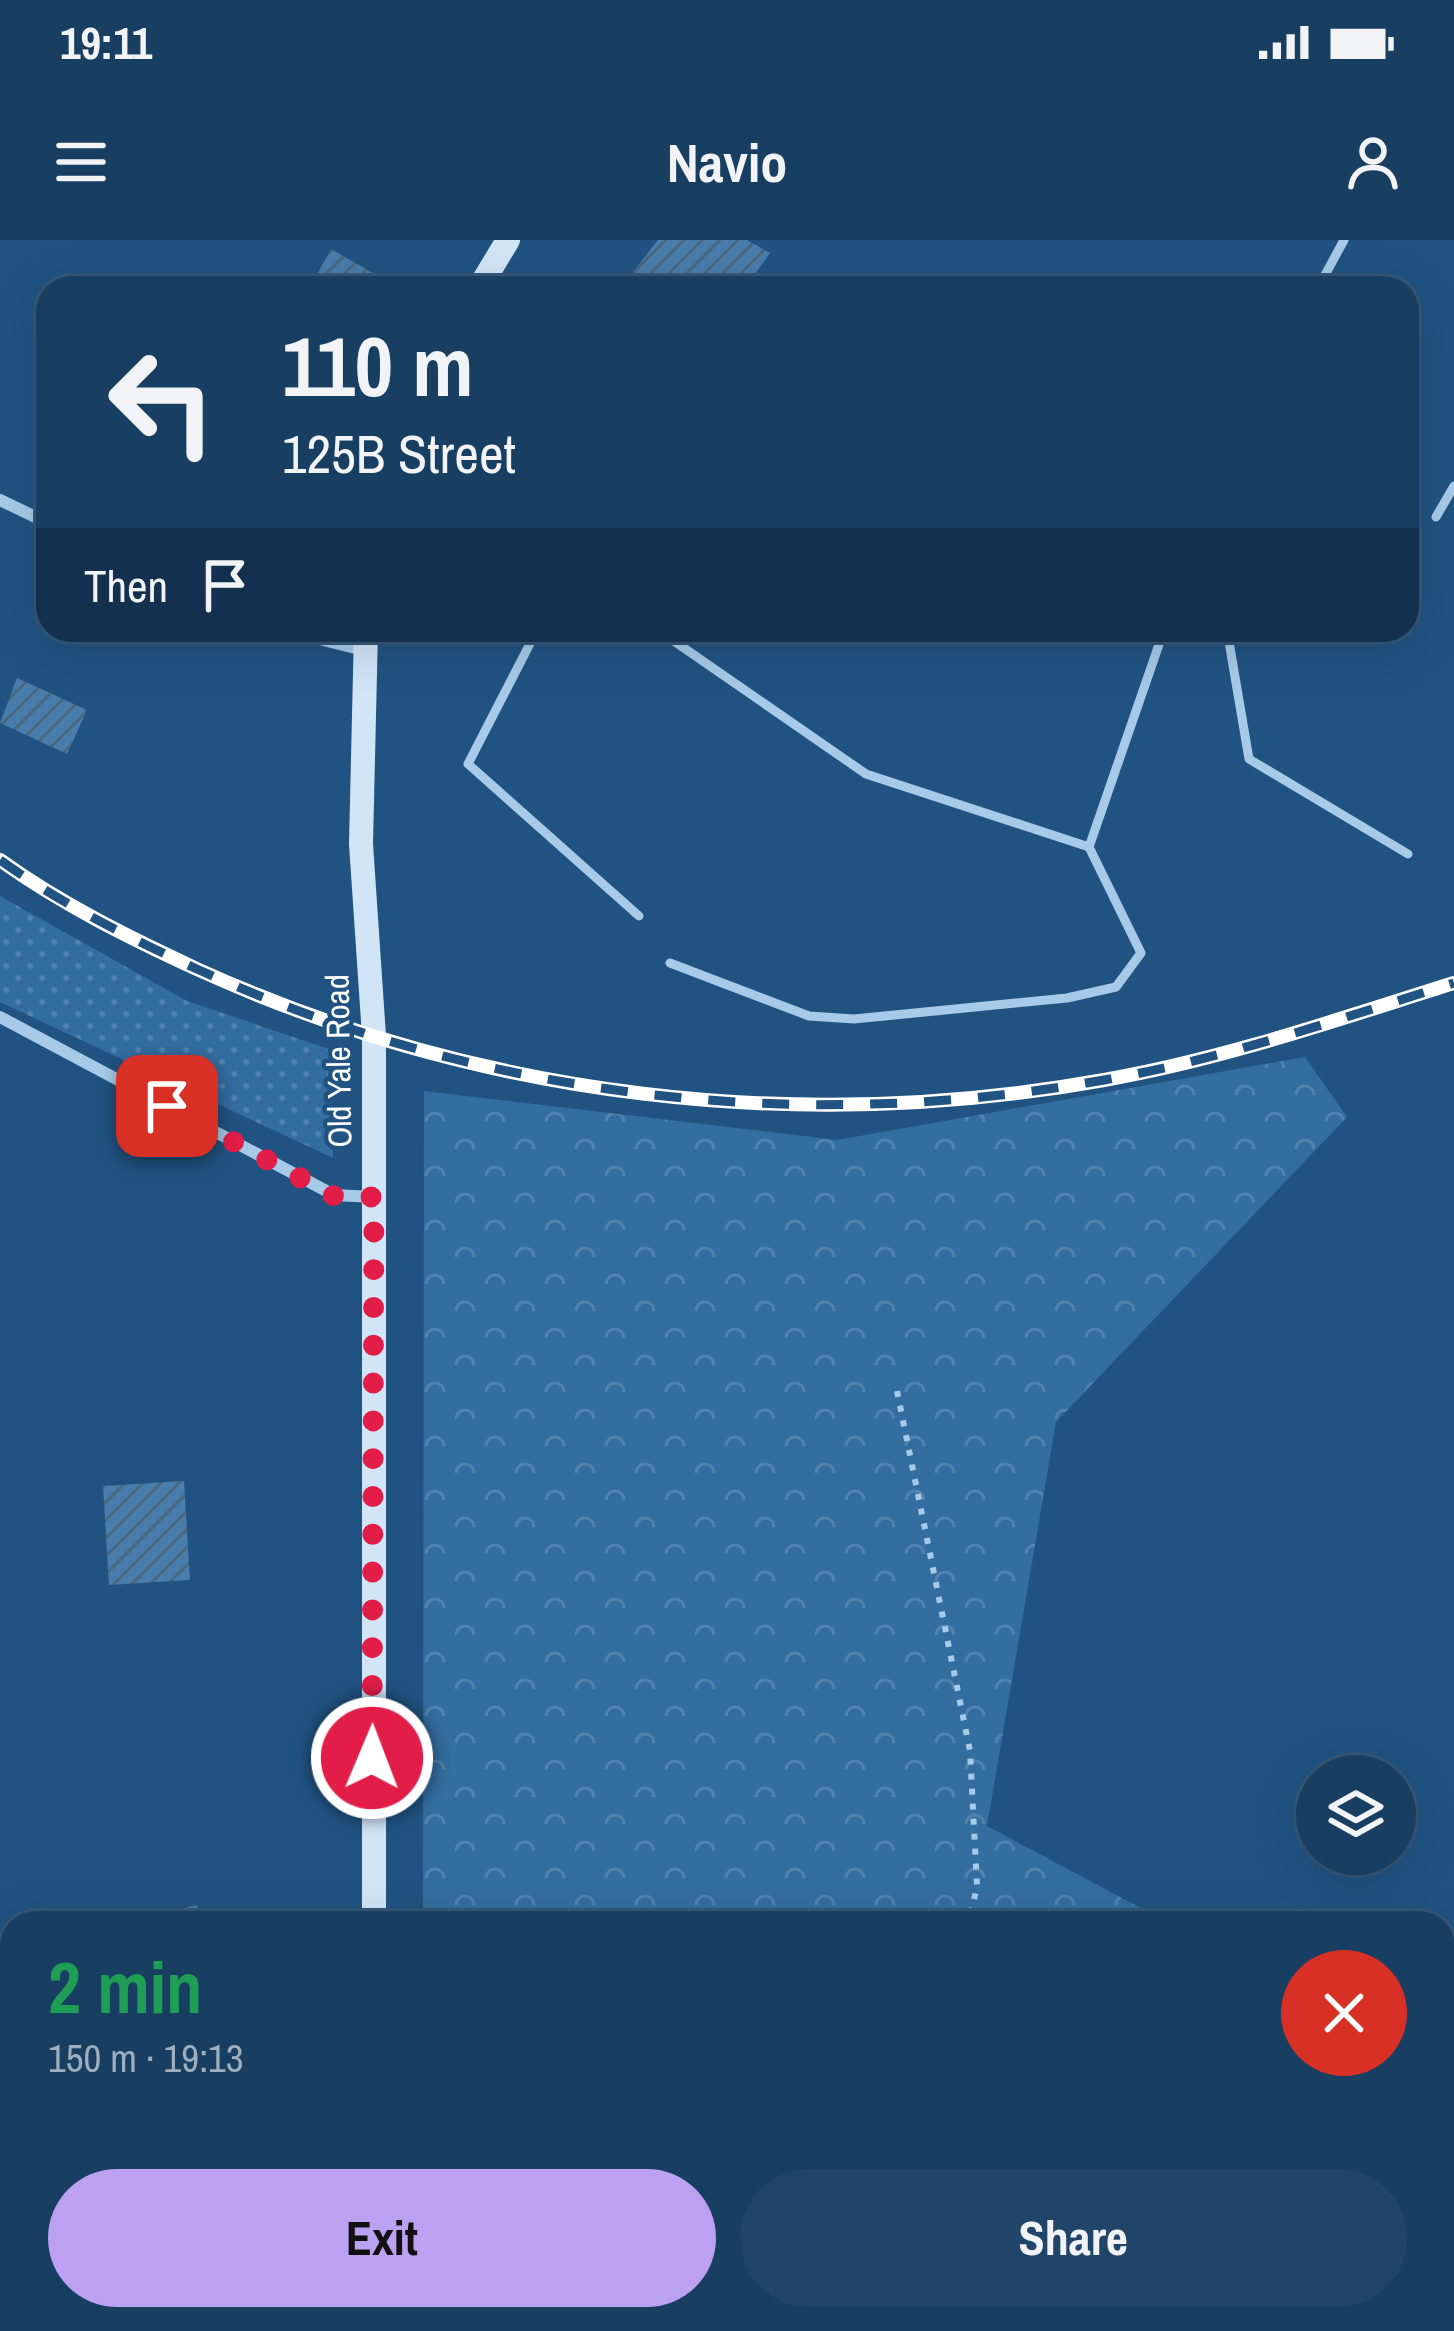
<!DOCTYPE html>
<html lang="en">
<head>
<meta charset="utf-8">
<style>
  body { margin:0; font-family:"Archivo Narrow",sans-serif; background:#214568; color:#f1f3f6; height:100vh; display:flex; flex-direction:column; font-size:45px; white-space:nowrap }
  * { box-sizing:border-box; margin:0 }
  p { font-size:39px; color:#9faebe }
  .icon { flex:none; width:66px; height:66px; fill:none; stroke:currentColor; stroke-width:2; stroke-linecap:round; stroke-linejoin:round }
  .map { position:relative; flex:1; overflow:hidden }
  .drawer { position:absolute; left:0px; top:1671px; width:1455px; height:420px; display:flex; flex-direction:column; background:#183e62; border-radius:36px 36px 0 0; box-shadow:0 12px 48px #0002,0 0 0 3px #365777 }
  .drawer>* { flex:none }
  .hud { position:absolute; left:36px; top:36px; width:1383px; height:366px; border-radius:36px; box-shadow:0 12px 48px #0002,0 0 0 3px #365777; background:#183e62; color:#f1f3f6; overflow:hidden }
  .buttons { position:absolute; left:1296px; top:1515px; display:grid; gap:24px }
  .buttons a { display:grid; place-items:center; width:120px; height:120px; border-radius:50%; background:#183e62; box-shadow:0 12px 48px #0002,0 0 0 3px #365777; font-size:60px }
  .pin { position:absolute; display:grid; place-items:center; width:102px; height:102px; color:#fff; margin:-51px; border-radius:24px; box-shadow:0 6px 18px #0006 }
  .me { position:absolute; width:132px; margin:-66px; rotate:1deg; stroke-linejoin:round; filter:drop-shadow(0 0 9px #0008) }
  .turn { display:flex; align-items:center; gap:42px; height:252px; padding:0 48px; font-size:54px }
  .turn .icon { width:156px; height:156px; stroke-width:2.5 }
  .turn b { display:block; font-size:84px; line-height:102px }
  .then { display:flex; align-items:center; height:114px; padding:0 48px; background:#0003; gap:24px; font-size:45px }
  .round { display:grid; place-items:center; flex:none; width:126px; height:126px; border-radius:63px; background:#214568 }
  .overview { display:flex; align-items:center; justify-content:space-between; height:204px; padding:0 48px }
  h1 { font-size:72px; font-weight:700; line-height:90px; color:#1e9e55 }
  .action { display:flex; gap:24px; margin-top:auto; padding:24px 48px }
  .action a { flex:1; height:138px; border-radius:72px; background:#bca0f2; color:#111; font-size:48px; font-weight:700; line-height:138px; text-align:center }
  .action a+a { background:#214568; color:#f1f3f6 }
  .status { display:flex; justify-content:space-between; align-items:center; height:84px; padding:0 60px; background:#183e62; direction:ltr }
  .status svg { height:33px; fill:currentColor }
  header { display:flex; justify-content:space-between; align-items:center; height:156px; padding:0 48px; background:#183e62; font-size:54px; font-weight:700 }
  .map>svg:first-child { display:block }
  .grass { fill:url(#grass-dots) }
  .forest { fill:url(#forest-crowns) }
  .building { fill:url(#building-hatch) }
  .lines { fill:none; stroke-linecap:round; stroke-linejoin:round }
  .path { stroke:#a6cae8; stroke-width:6; stroke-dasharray:6 9; stroke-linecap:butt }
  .lane { stroke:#a6cae8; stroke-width:9 }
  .street { stroke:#a6cae8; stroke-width:12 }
  .secondary { stroke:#d1e5f7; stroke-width:24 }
  .rail-casing { stroke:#fff; stroke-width:14 }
  .rail { stroke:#205382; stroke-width:9; stroke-dasharray:27; stroke-linecap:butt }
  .route { stroke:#e11d48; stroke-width:21; stroke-dasharray:0 37.8 }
  .labels { text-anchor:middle; stroke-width:9; stroke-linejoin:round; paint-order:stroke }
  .street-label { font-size:33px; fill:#fff; stroke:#205382 }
</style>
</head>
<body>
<div class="status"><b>19:11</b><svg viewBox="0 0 49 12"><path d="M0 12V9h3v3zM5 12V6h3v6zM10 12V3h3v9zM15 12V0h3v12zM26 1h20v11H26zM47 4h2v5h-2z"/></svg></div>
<header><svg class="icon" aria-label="menu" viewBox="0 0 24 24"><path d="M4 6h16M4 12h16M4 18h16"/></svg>Navio<svg class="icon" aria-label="person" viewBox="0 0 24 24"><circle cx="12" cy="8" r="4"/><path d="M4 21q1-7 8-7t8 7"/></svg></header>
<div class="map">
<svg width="1454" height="2091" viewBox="0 0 1454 2091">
  <defs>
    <pattern id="grass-dots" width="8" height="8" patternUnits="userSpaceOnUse" patternTransform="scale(3)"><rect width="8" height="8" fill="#346da0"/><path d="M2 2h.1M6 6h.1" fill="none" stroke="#5283ae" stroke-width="1.8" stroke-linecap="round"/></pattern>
    <pattern id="forest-crowns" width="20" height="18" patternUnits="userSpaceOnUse" patternTransform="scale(3)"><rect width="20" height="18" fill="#346da0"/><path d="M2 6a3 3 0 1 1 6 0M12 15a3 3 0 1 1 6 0" fill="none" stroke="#5283ae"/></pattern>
    <pattern id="building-hatch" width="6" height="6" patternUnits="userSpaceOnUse" patternTransform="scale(3)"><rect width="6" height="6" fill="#497dab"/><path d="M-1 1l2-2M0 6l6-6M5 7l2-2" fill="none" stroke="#4a6780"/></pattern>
  </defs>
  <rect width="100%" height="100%" fill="#205382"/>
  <path class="grass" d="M0 656 187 761 332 810 333 918 0 762Z"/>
  <path class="forest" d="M1305 817 1347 877 1056 1182 987 1586 1169 1683H423L424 851 837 900Z
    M1443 1829 1454 1834V2064H1443Z
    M133 2079H372L373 2091H135Z
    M452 2079H1266L1262 2091H454Z"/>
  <path class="building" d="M658 0H747L770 13 745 48H667L633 32Z
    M331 9 387 41 383 48 311 45Z
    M17 438 87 470 67 514 0 483Z
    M184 1241 190 1340 109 1345 103 1246Z
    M197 1665 201 1683H131V1681Z"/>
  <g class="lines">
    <path class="path" d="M897 1151 970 1511 977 1646 969 1683
      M1020 2079 1024 2091"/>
    <path class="lane" d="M1318 48 1344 0
      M1436 277 1454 246
      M537 390 468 524 639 676
      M658 390 866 534 1089 607 1164 390
      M1227 390 1249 519 1408 614
      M670 723 809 776 854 779 1067 758 1116 747 1141 713 1089 607"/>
    <path class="street" d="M0 260 48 283
      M284 390 363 410
      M0 777 334 955 374 957"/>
    <path class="secondary" d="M479 48 508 0
      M366 390 361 604 374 796V1683
      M411 2079 412 2091"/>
    <g class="rail-casing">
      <path id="rail" d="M0 620C61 664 130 698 199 730 482 858 798 895 1104 840 1224 819 1339 779 1454 743"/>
    </g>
    <use href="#rail" class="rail"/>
  </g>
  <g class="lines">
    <path class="route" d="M167 866 334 956 374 957 372 1518"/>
  </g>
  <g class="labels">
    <g class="street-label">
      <text transform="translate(338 821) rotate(-91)" y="12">Old Yale Road</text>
    </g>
  </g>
</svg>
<div class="buttons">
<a><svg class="icon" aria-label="layers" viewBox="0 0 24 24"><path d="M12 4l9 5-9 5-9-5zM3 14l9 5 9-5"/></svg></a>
</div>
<div class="pin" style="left:167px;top:866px;background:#d93025"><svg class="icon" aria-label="arrive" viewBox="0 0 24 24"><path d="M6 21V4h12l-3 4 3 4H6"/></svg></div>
<svg class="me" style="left:372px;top:1518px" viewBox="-20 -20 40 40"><circle r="17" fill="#e11d48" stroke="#fff" stroke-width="3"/><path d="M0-11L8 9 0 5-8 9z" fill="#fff"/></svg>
<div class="hud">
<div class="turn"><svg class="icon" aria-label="left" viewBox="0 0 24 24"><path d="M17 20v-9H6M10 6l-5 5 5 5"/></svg><div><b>110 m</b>125B Street</div></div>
<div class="then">Then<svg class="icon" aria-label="arrive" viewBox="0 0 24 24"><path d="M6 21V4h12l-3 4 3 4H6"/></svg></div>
</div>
<section class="drawer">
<div class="overview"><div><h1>2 min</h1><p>150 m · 19:13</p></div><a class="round" style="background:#d93025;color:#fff"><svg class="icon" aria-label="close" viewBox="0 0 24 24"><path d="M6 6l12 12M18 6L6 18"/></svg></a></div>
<div class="action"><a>Exit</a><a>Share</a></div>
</section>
</div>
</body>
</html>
